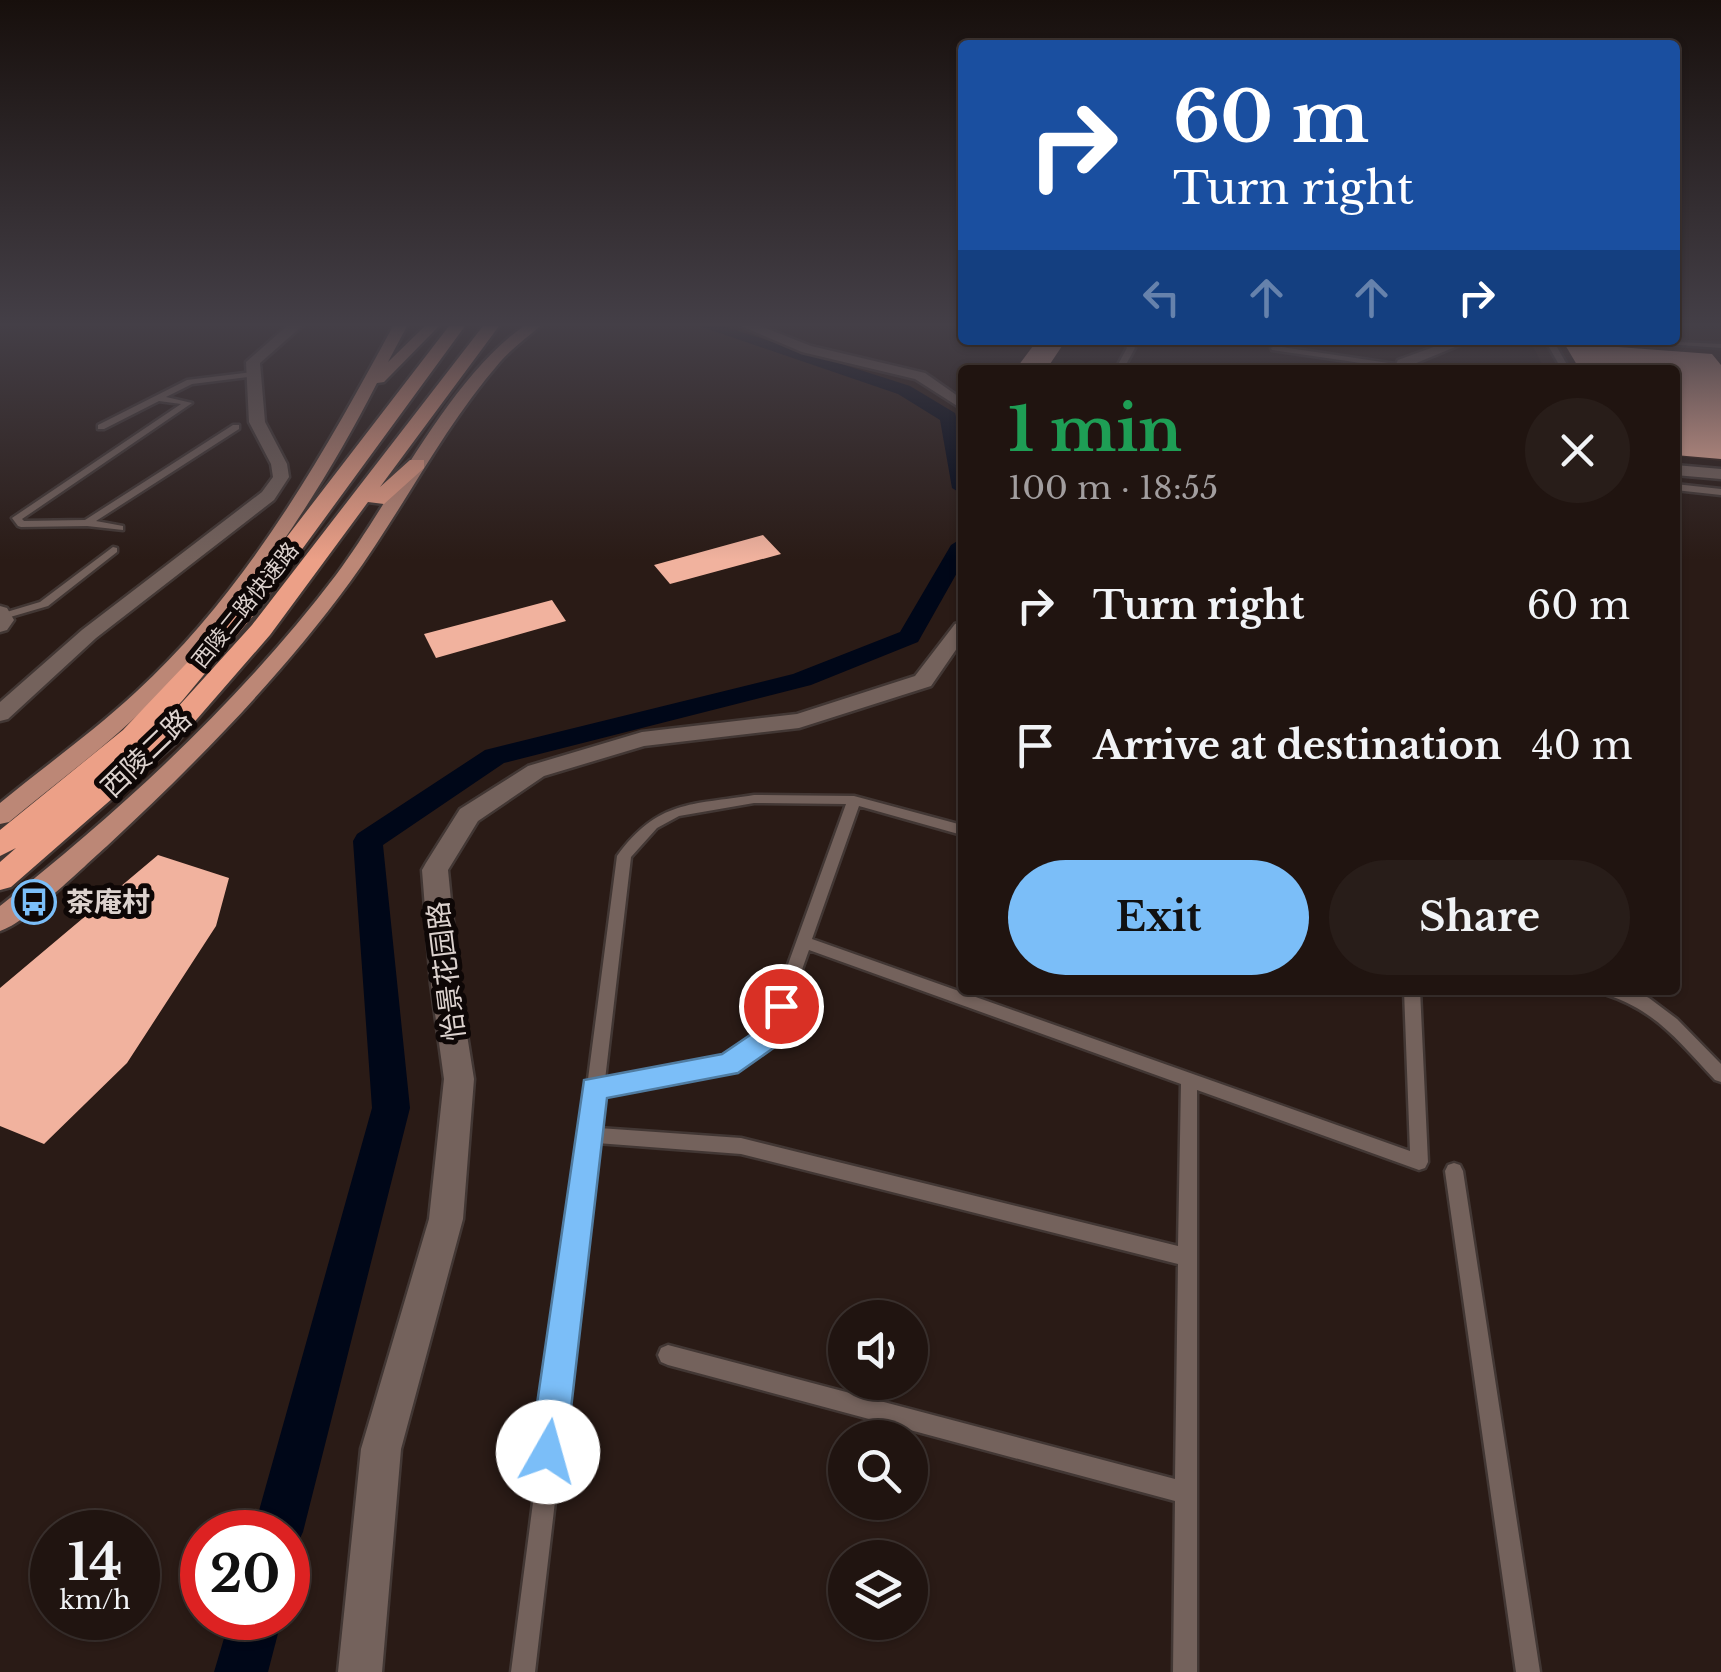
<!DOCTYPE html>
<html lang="en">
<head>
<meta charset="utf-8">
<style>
  body { margin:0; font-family:"Libre Baskerville","Noto Sans SC",serif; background:#281d19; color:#f1f3f6; height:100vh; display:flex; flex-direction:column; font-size:38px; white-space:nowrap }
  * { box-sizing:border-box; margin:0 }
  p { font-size:32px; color:#a29e9f }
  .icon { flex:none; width:55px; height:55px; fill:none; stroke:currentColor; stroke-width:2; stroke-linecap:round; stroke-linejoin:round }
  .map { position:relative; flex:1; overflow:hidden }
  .sheet { position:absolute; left:958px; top:365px; width:722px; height:630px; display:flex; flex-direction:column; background:#201410; border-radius:10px; box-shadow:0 2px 8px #0004,0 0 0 2px #3d3330 }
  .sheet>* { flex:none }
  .guide { position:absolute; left:958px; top:40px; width:722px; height:305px; border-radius:10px; box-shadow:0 2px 8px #0004,0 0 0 2px #3d3330; background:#1a4fa0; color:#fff; overflow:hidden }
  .buttons { position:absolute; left:828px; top:1300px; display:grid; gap:20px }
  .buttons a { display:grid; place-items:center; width:100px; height:100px; border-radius:50%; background:#201410; box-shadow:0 2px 8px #0004,0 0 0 2px #3d3330; font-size:50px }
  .speed { position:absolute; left:30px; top:1510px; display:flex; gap:20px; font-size:50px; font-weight:700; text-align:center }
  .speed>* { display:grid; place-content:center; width:130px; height:130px; border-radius:50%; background:#201410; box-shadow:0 2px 8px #0004,0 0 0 2px #3d3330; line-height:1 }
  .speed small { font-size:25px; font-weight:400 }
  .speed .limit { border:15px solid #d22; background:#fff; color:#111 }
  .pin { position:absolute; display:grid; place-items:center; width:85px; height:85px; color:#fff; margin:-42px; border:5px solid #fff; border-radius:50%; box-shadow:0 2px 10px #0007 }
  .me { position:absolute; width:110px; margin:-55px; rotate:7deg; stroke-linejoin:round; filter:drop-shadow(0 0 8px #0008) }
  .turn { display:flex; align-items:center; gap:35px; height:210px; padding:0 50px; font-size:45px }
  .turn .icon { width:130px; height:130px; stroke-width:2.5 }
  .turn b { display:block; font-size:70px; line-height:85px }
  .lanes { display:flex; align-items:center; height:95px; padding:0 50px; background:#0003; justify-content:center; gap:50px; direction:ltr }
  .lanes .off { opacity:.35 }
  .round { display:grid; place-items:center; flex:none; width:105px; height:105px; border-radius:52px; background:#281d19 }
  .overview { display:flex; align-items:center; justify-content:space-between; height:170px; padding:0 50px }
  h1 { font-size:60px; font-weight:800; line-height:75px; color:#1e9e55 }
  .cta { display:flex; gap:20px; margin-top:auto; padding:20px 50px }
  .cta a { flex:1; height:115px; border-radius:60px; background:#7bbef8; color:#111; font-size:40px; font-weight:800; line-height:115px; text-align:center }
  .cta a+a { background:#281d19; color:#f1f3f6 }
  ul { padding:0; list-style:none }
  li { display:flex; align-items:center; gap:30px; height:140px; padding:0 50px }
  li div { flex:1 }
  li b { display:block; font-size:38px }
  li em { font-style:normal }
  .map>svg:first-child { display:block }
  .built { fill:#38241d }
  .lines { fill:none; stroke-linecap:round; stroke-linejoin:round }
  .canal { fill:#000718; fill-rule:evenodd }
  .building { fill:#f1b29e }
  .lane-casing { stroke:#423734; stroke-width:5 }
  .street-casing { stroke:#423734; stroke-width:5 }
  .secondary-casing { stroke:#423734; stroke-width:5 }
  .primary-casing { stroke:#423734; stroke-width:5 }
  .highway-casing { stroke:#423734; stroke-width:5 }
  .lane { fill:#74625c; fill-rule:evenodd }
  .street { fill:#74625c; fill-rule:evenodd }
  .secondary { fill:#74625c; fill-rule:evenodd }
  .primary { fill:#bc8776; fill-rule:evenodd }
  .highway { fill:#eca087; fill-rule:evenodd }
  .route { fill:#7bbef8; stroke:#507ca1; stroke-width:2.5 }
  .labels { text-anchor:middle; stroke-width:10; stroke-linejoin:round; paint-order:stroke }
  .far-street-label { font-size:22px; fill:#dcd2ce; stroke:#0e0706 }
  .street-label { font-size:28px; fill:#dcd2ce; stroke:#0e0706 }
  .poi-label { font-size:28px; font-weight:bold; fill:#dcd2ce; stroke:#0e0706; text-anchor:start }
</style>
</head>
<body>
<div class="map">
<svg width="1721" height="1672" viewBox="0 0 1721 1672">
  <rect width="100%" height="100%" fill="#2a1b16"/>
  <path class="built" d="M1675 326H1721V461L1675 456V370H1545L1530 340H1675Z"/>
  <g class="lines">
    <path class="canal" d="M699 326H723L910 386 955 413 962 439V494L952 488 940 420 898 394Z
      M962 538V564L918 642 811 685 504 763 383 845 410 1108 303 1532 295 1549 288 1553V1532H253L372 1108 353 841 357 834 485 750 793 674 900 632 951 545Z
      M230 1618H282L268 1672H214Z"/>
  </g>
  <path class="building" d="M1036 342 1062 346 1046 370H1015Z
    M1564 343 1712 354 1721 365V459L1675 455V370H1580Z
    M763 535 781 554 670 584 654 565Z
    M552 600 566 621 436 658 424 634Z
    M158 855 229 878 216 926 127 1063 44 1144 0 1126V988Z"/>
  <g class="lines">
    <g class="lane-casing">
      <path id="lane" d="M1122 340H1130L1135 348 1123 370H1115L1127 348Z
        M1545 340H1553L1570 370H1562Z
        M1636 340 1721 344V348L1640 342Z
        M1275 346 1402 365 1406 367 1402 369 1272 350 1271 348Z
        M253 372 257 374 256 376 192 384 166 397 192 403 22 519 24 521 85 520 233 425H239V429L96 521 123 526V530L87 526 21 527 18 526 12 518 181 404 159 401 104 429H98V425L187 380Z
        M1675 484 1721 489V495L1675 490Z
        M113 547 117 548V552L48 606 0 620V614L40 602Z
        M754 795 854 796 962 825V835L859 806 812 939 1410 1151 1404 990H1420L1428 1162 1425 1168 1419 1170 1197 1090V1672H1173L1175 1501 668 1365 661 1362 658 1355 661 1348 668 1345 1175 1479 1178 1264 741 1154 597 1143 535 1672H511L617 856C658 800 691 805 754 795ZM754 803 846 804 773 1006 760 1034 724 1059 605 1080 631 857 657 828 679 816ZM809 950 1181 1084 1178 1246 741 1138 599 1128 603 1095 728 1072 772 1044 789 1006Z
        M1603 990H1633L1649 998 1677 1019 1721 1064V1082L1715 1080C1679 1042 1657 1011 1605 994Z
        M1454 1163 1460 1165 1463 1171 1540 1672H1516L1445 1171 1448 1165Z"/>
    </g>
    <g class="street-casing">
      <path id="street" d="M287 326H302L260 363 265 422 287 464 289 477 274 500 96 638 8 719 0 721V702L82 630 262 492 273 477 271 464 249 422 246 362Z
        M741 326H760L811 346 925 373 962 399V409L915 379 802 352Z
        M1453 340H1472L1409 366 1407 370H1393L1398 360Z
        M0 606 7 608 14 620 7 630 0 632Z
        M962 622V641L931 686 799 728 644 746 544 776 478 821 448 870 459 984 474 1079 463 1219 401 1449 382 1672H338L361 1449 429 1219 444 1079 431 984 422 870 426 863 460 809 528 766 642 732 797 714 915 676 955 624Z"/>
    </g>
    <g class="secondary-casing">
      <path id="secondary" d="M1675 465 1721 469V479L1675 475Z"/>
    </g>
    <g class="primary-casing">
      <path id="primary" d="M393 326H407L388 362 425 326H439L384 382 377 383C318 498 245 606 154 699 110 744 57 782 9 822L0 824V803C45 766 93 732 136 692 246 591 323 456 393 326Z
        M524 326H540C527 338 512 348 500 362 442 429 402 511 350 582 279 679 194 765 107 846 83 867 28 922 0 931V906C123 809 241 700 336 575 392 500 449 378 524 326Z"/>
    </g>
    <g class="highway-casing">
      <path id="highway" d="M449 326H465L257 611 182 701 137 747 157 730 252 625 483 326H499L380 487 410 460H424V468L384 504 368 502 270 635 177 742 11 887 0 890V862L16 848 0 856V830L123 730 203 646Z"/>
    </g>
    <use href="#lane" class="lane"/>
    <use href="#street" class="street"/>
    <use href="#secondary" class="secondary"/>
    <use href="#primary" class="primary"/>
    <use href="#highway" class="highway"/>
  </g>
  <linearGradient id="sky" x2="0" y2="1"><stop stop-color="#170f0c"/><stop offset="0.58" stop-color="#443f47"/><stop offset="1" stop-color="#443f47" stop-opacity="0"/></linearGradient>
  <rect width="1721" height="560" fill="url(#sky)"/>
  <path class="route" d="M781 995 790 998 794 1006 775 1047 738 1073 607 1098 566 1452 561 1464 548 1470 536 1464 530 1452 584 1080 722 1054 756 1031 772 998Z"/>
  <defs>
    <g id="bus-ring" transform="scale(2.25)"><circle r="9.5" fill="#0e0706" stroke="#7bbef8" stroke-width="1.5"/><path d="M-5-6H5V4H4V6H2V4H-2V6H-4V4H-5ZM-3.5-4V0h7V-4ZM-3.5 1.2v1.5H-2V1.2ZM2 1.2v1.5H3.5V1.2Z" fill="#7bbef8"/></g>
  </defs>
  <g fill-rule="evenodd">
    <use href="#bus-ring" x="34" y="902"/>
  </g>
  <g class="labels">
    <g class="far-street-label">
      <text transform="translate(245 605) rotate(-51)" y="8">西陵二路快速路</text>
    </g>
    <g class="street-label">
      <text transform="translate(146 753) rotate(-44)" y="10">西陵二路</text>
      <text transform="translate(446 971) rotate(-97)" y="10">怡景花园路</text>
    </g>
    <g class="poi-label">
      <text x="66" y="912">茶庵村</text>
    </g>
  </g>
</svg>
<div class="buttons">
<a><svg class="icon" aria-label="sound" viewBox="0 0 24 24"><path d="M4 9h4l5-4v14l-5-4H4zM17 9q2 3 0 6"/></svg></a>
<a><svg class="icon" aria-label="search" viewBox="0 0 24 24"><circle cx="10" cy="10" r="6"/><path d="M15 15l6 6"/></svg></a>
<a><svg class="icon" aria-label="layers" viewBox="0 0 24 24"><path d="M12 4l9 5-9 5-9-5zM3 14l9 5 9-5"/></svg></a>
</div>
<div class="speed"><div>14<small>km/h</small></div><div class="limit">20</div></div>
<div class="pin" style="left:781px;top:1006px;background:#d93025"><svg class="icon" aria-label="arrive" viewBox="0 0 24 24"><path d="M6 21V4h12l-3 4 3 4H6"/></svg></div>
<svg class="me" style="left:548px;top:1452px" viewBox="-20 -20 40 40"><circle r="19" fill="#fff"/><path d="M0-13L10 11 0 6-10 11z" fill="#7bbef8"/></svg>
<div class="guide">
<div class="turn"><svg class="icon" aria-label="right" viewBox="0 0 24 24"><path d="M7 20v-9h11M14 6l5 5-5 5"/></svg><div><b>60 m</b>Turn right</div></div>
<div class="lanes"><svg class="icon off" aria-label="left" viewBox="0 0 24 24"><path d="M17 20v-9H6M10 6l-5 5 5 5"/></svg><svg class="icon off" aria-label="ahead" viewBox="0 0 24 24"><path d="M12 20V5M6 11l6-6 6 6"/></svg><svg class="icon off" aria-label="ahead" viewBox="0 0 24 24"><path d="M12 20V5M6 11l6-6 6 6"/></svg><svg class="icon" aria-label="right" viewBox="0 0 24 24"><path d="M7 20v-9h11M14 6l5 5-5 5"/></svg></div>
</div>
<section class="sheet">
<div class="overview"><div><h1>1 min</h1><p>100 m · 18:55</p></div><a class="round"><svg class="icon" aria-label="close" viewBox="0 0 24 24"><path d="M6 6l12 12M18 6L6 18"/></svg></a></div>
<ul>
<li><svg class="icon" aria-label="right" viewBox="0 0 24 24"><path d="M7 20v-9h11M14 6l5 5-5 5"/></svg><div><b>Turn right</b></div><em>60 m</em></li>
<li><svg class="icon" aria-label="arrive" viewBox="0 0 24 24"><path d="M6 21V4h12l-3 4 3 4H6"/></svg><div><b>Arrive at destination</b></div><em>40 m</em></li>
</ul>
<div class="cta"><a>Exit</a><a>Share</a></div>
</section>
</div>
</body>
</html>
